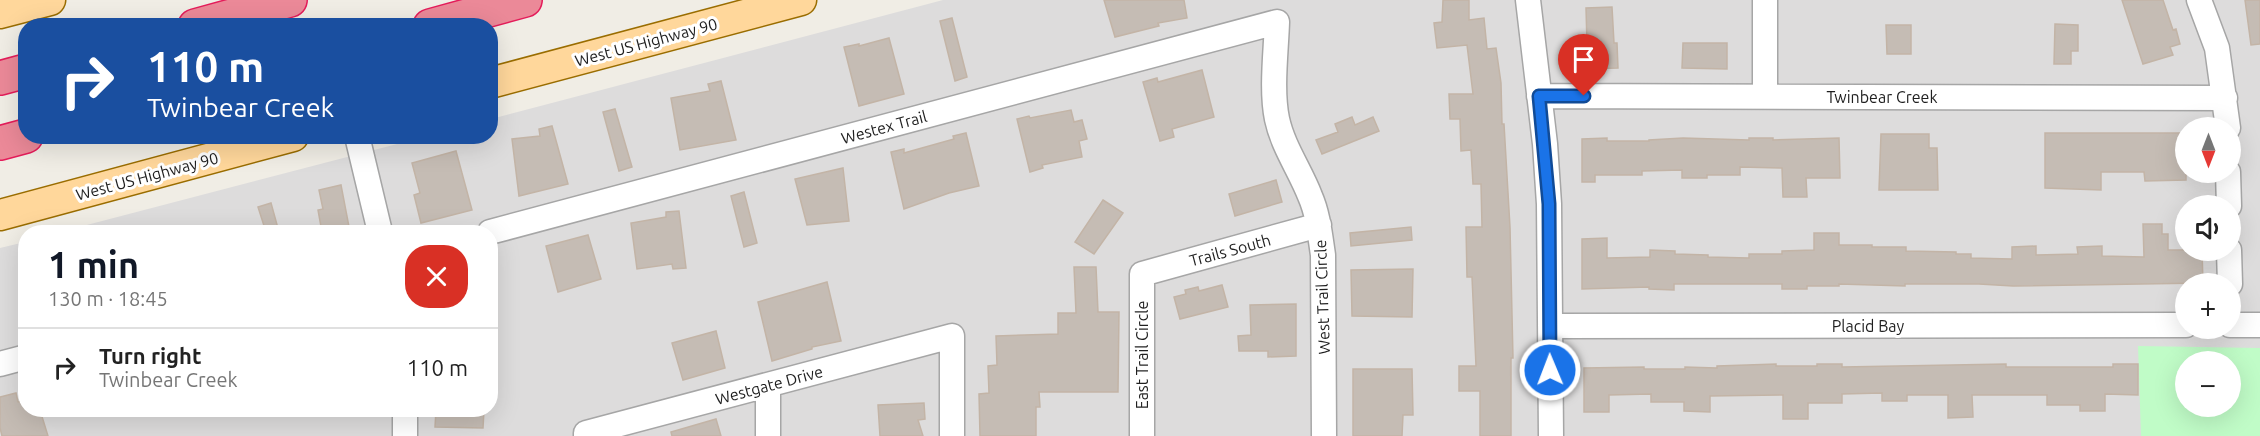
<!DOCTYPE html>
<html lang="en">
<head>
<meta charset="utf-8">
<style>
  body { margin:0; font-family:Ubuntu,sans-serif; background:#f6f6f6; color:#222; height:100vh; display:flex; flex-direction:column; font-size:22px; white-space:nowrap }
  * { box-sizing:border-box; margin:0 }
  p { font-size:20px; color:#767676 }
  .icon { flex:none; width:33px; height:33px; fill:none; stroke:currentColor; stroke-width:2; stroke-linecap:round; stroke-linejoin:round }
  .map { position:relative; flex:1; overflow:hidden }
  .panel { position:absolute; left:18px; top:225px; width:480px; height:192px; display:flex; flex-direction:column; background:#fff; border-radius:24px; box-shadow:0 6px 24px #0002 }
  .panel>* { flex:none }
  .guide { position:absolute; left:18px; top:18px; width:480px; height:126px; border-radius:24px; box-shadow:0 6px 24px #0002; background:#1a4fa0; color:#fff; overflow:hidden }
  .needle { width:39px; rotate:180deg }
  .tools { position:absolute; left:2175px; top:117px; display:grid; gap:12px }
  .tools a { display:grid; place-items:center; width:66px; height:66px; border-radius:50%; background:#fff; box-shadow:0 6px 24px #0002; font-size:30px }
  .pin { position:absolute; display:grid; place-items:center; width:51px; height:51px; color:#fff; margin:-62px -26px; border-radius:50% 50% 50% 0; rotate:-45deg; box-shadow:0 0 6px #0007 }
  .pin .icon { rotate:45deg }
  .me { position:absolute; width:66px; margin:-33px; rotate:359deg; stroke-linejoin:round; filter:drop-shadow(0 0 4px #0008) }
  .turn { display:flex; align-items:center; gap:21px; height:126px; padding:0 30px; font-size:27px }
  .turn .icon { width:78px; height:78px; stroke-width:2.5 }
  .turn b { display:block; font-size:42px; line-height:51px }
  .round { display:grid; place-items:center; flex:none; width:63px; height:63px; border-radius:24px; background:#f6f6f6 }
  .headline { display:flex; align-items:center; justify-content:space-between; height:102px; padding:0 30px }
  h1 { font-size:36px; font-weight:700; line-height:45px; color:#111827 }
  ul { padding:0; list-style:none }
  li { display:flex; align-items:center; gap:18px; height:78px; padding:0 30px; border-top:2px solid #e0e0e0 }
  li div { flex:1 }
  li b { display:block; font-size:22px }
  li em { font-style:normal }
  .map>svg:first-child { display:block }
  .residential { fill:#dddcdc; fill-rule:evenodd }
  .park { fill:#c0fcc7; fill-rule:evenodd }
  .building { fill:#c5bcb4; stroke:#c3b4a6; stroke-width:1.5 }
  .lines { fill:none; stroke-linecap:round; stroke-linejoin:round }
  .minor-casing { stroke:#a6a6a6; stroke-width:27 }
  .major-casing { stroke:#9a6d00; stroke-width:33 }
  .highway-casing { stroke:#e41c5a; stroke-width:36 }
  .minor { stroke:#fff; stroke-width:24 }
  .major { stroke:#ffd79b; stroke-width:30 }
  .highway { stroke:#eb8998; stroke-width:33 }
  .route-casing { stroke:#114b97; stroke-width:15 }
  .route { stroke:#1a73e8; stroke-width:10 }
  .labels { text-anchor:middle; stroke-width:6; stroke-linejoin:round; paint-order:stroke }
  .street-label { font-size:16px; fill:#1f1f1f; stroke:#fff }
</style>
</head>
<body>
<div class="map">
<svg width="2260" height="436" viewBox="0 0 2260 436">
  <rect width="100%" height="100%" fill="#f0ede5"/>
  <path class="residential" d="M943 0H2260V436H0V248L25 242 26 410H490V232H60L424 137 490 136 491 119ZM2186 128H2230V172H2186ZM2186 206H2230V250H2186ZM2186 284H2230V328H2186ZM2186 362H2230V406H2186Z"/>
  <path class="park" d="M2138 346 2260 348V436H2141ZM2186 362H2230V406H2186Z"/>
  <path class="building" d="M1104 0H1184L1187 18 1158 23 1159 26 1115 37Z
    M1443 0H1469V20L1484 18 1487 49 1496 48 1501 83 1502 124H1504L1510 227 1513 358H1511V436H1480V391H1459V366H1476L1472 277H1467L1466 227H1482L1481 184H1473L1471 150 1461 151 1460 119H1450L1449 94H1473L1467 45 1437 48 1434 23 1442 22Z
    M2122 0H2163L2173 30 2176 29 2180 44 2170 47 2173 55 2143 64Z
    M2245 0H2260V44L2251 45Z
    M1612 7 1614 43H1617L1618 68 1579 69 1578 44H1587L1586 8Z
    M952 18 967 77 955 81 940 21Z
    M2055 24 2078 25V51H2071V64H2054Z
    M1886 25H1911V54H1887Z
    M889 38 904 94 859 106 844 47 859 44V46Z
    M1683 43H1727V69L1682 68Z
    M1202 70 1214 117 1172 129 1174 137 1160 141 1143 82 1157 78 1158 82Z
    M721 81 736 140 680 150 671 98 710 91 708 84Z
    M615 109 632 167 619 171 603 112Z
    M1071 110 1074 122 1082 120 1087 139 1079 141 1082 157 1042 165 1043 168 1030 172 1017 119 1029 116 1030 118Z
    M1352 117 1355 125 1373 117 1379 131 1322 154 1316 140 1338 132 1335 124Z
    M552 126 568 184 519 196 512 139 540 136 539 129Z
    M966 133 979 186 949 193 904 209 891 152 904 149V153L954 139 953 136Z
    M2045 133H2186V180L2145 181 2144 172H2101V190L2045 188Z
    M1881 134H1929V148H1937L1938 190H1879Z
    M1607 138V141H1649V140L1683 138 1749 140V138H1773V140L1839 138 1840 178H1806L1807 197H1783L1782 168 1740 167V175H1707V178H1682V170L1642 171V175H1595V182H1582V139Z
    M456 151 472 210 421 223 414 195 420 193 412 163Z
    M843 168 849 221 807 225 795 179Z
    M1276 180 1282 202 1235 216 1229 194Z
    M341 185 350 232H322L318 210 323 209 319 190Z
    M744 192 757 243 744 247 731 196Z
    M1103 200 1123 213 1094 254 1075 242Z
    M271 203 279 232H266L258 207Z
    M679 211 686 268 673 269 672 264 637 269 631 223 666 217V212Z
    M2143 224H2162V234H2168V250H2202L2203 283 2013 286 1979 284H1905V286L1839 284V286H1807V289H1782V284H1674V290L1649 289V287L1582 289V239L1607 238V258L1650 257V250L1675 251V254L1708 255V257L1749 258V254H1782V251L1814 250V233H1839V245H1872V247H1906V251L1956 252V254H1971V258L2012 259V247L2036 246V255L2078 254 2077 247 2102 246V256L2144 257Z
    M1411 227 1412 240 1351 246 1350 233Z
    M588 235 601 279 558 292 546 246Z
    M1074 267H1096L1098 312H1119L1118 392H1039L1040 407H1036V436H980L979 394 989 393 988 366 997 365 996 336 1058 334V313H1076Z
    M1413 269 1412 317 1352 316 1351 270Z
    M827 282 841 341 812 347V349L772 361 758 302Z
    M1222 285 1228 307 1180 319 1174 297 1186 294 1185 290 1198 287 1199 291Z
    M1296 304V356L1268 357V351H1239L1238 336 1251 335 1250 305Z
    M716 331 725 368 683 380 672 343Z
    M1776 364V366H1817V364H1842V367L2006 364V367H2113V364H2138V395L2105 394V411H2080V405H2047V395H1972L1973 417 1948 418V395H1907V401H1882V393L1842 394V403H1808V419H1783V395L1710 396V412L1684 411V402H1651V394L1609 395V412H1584V368L1644 367V369H1685V367L1717 368V366Z
    M1353 369H1412L1413 415H1403L1402 436H1353Z
    M16 393 18 402 26 401V410H40L48 436H2L0 428V397Z
    M924 403 925 419 918 420 923 436H880L878 405Z
    M436 410H484L483 428 435 427Z
    M716 419 721 436H672L671 432Z"/>
  <g class="lines">
    <g class="minor-casing">
      <path id="minor" d="M1528 0 1545 144 1549 204 1551 436
        M2199 0 2217 48 2228 128
        M1539 96 2225 98
        M1765 96V0
        M357 136 380 232
        M2228 172 2229 206
        M490 232 1277 22C1276 52 1271 90 1277 119 1283 147 1300 170 1310 196 1318 214 1320 235 1323 255L1324 436
        M2229 250 2230 284
        M2230 325H2260
        M1550 326 2186 325
        M0 364 26 357
        M768 386V436
        M405 410V436
        M586 436V433L952 336V436
        M1142 436V274L1319 225"/>
    </g>
    <g class="major-casing">
      <path id="major" d="M0 13 50 0
        M490 83 801 0
        M0 215 293 136"/>
    </g>
    <g class="highway-casing">
      <path id="highway" d="M195 26 290 0
        M430 26 525 0
        M0 78 26 71
        M0 143 26 136"/>
    </g>
    <use href="#minor" class="minor"/>
    <use href="#major" class="major"/>
    <use href="#highway" class="highway"/>
  </g>
  <g class="lines">
    <g class="route-casing">
      <path id="route" d="M1550 370 1549 204 1539 96H1584"/>
    </g>
    <use href="#route" class="route"/>
  </g>
  <g class="labels">
    <g class="street-label">
      <text transform="translate(646 42) rotate(-15)" y="6">West US Highway 90</text>
      <text x="1882" y="103">Twinbear Creek</text>
      <text transform="translate(884 127) rotate(-15)" y="6">Westex Trail</text>
      <text transform="translate(147 176) rotate(-15)" y="6">West US Highway 90</text>
      <text transform="translate(1230 250) rotate(-15)" y="6">Trails South</text>
      <text transform="translate(1322 297) rotate(-92)" y="6">West Trail Circle</text>
      <text x="1868" y="332">Placid Bay</text>
      <text transform="translate(1142 355) rotate(-90)" y="6">East Trail Circle</text>
      <text transform="translate(769 385) rotate(-15)" y="6">Westgate Drive</text>
    </g>
  </g>
</svg>
<div class="tools">
<a><svg class="needle" viewBox="-14 -14 28 28"><path d="M0-13l5 13h-10z" fill="#e53935"/><path d="M0 13l5-13h-10z" fill="#767676"/></svg></a>
<a><svg class="icon" aria-label="sound" viewBox="0 0 24 24"><path d="M4 9h4l5-4v14l-5-4H4zM17 9q2 3 0 6"/></svg></a>
<a>+</a>
<a>−</a>
</div>
<div class="pin" style="left:1584px;top:96px;background:#d93025"><svg class="icon" aria-label="arrive" viewBox="0 0 24 24"><path d="M6 21V4h12l-3 4 3 4H6"/></svg></div>
<svg class="me" style="left:1550px;top:370px" viewBox="-20 -20 40 40"><circle r="17" fill="#1a73e8" stroke="#fff" stroke-width="3"/><path d="M0-11L8 9 0 5-8 9z" fill="#fff"/></svg>
<div class="guide">
<div class="turn"><svg class="icon" aria-label="right" viewBox="0 0 24 24"><path d="M7 20v-9h11M14 6l5 5-5 5"/></svg><div><b>110 m</b>Twinbear Creek</div></div>
</div>
<section class="panel">
<div class="headline"><div><h1>1 min</h1><p>130 m · 18:45</p></div><a class="round" style="background:#d93025;color:#fff"><svg class="icon" aria-label="close" viewBox="0 0 24 24"><path d="M6 6l12 12M18 6L6 18"/></svg></a></div>
<ul>
<li><svg class="icon" aria-label="right" viewBox="0 0 24 24"><path d="M7 20v-9h11M14 6l5 5-5 5"/></svg><div><b>Turn right</b><p>Twinbear Creek</p></div><em>110 m</em></li>
</ul>
</section>
</div>
</body>
</html>
